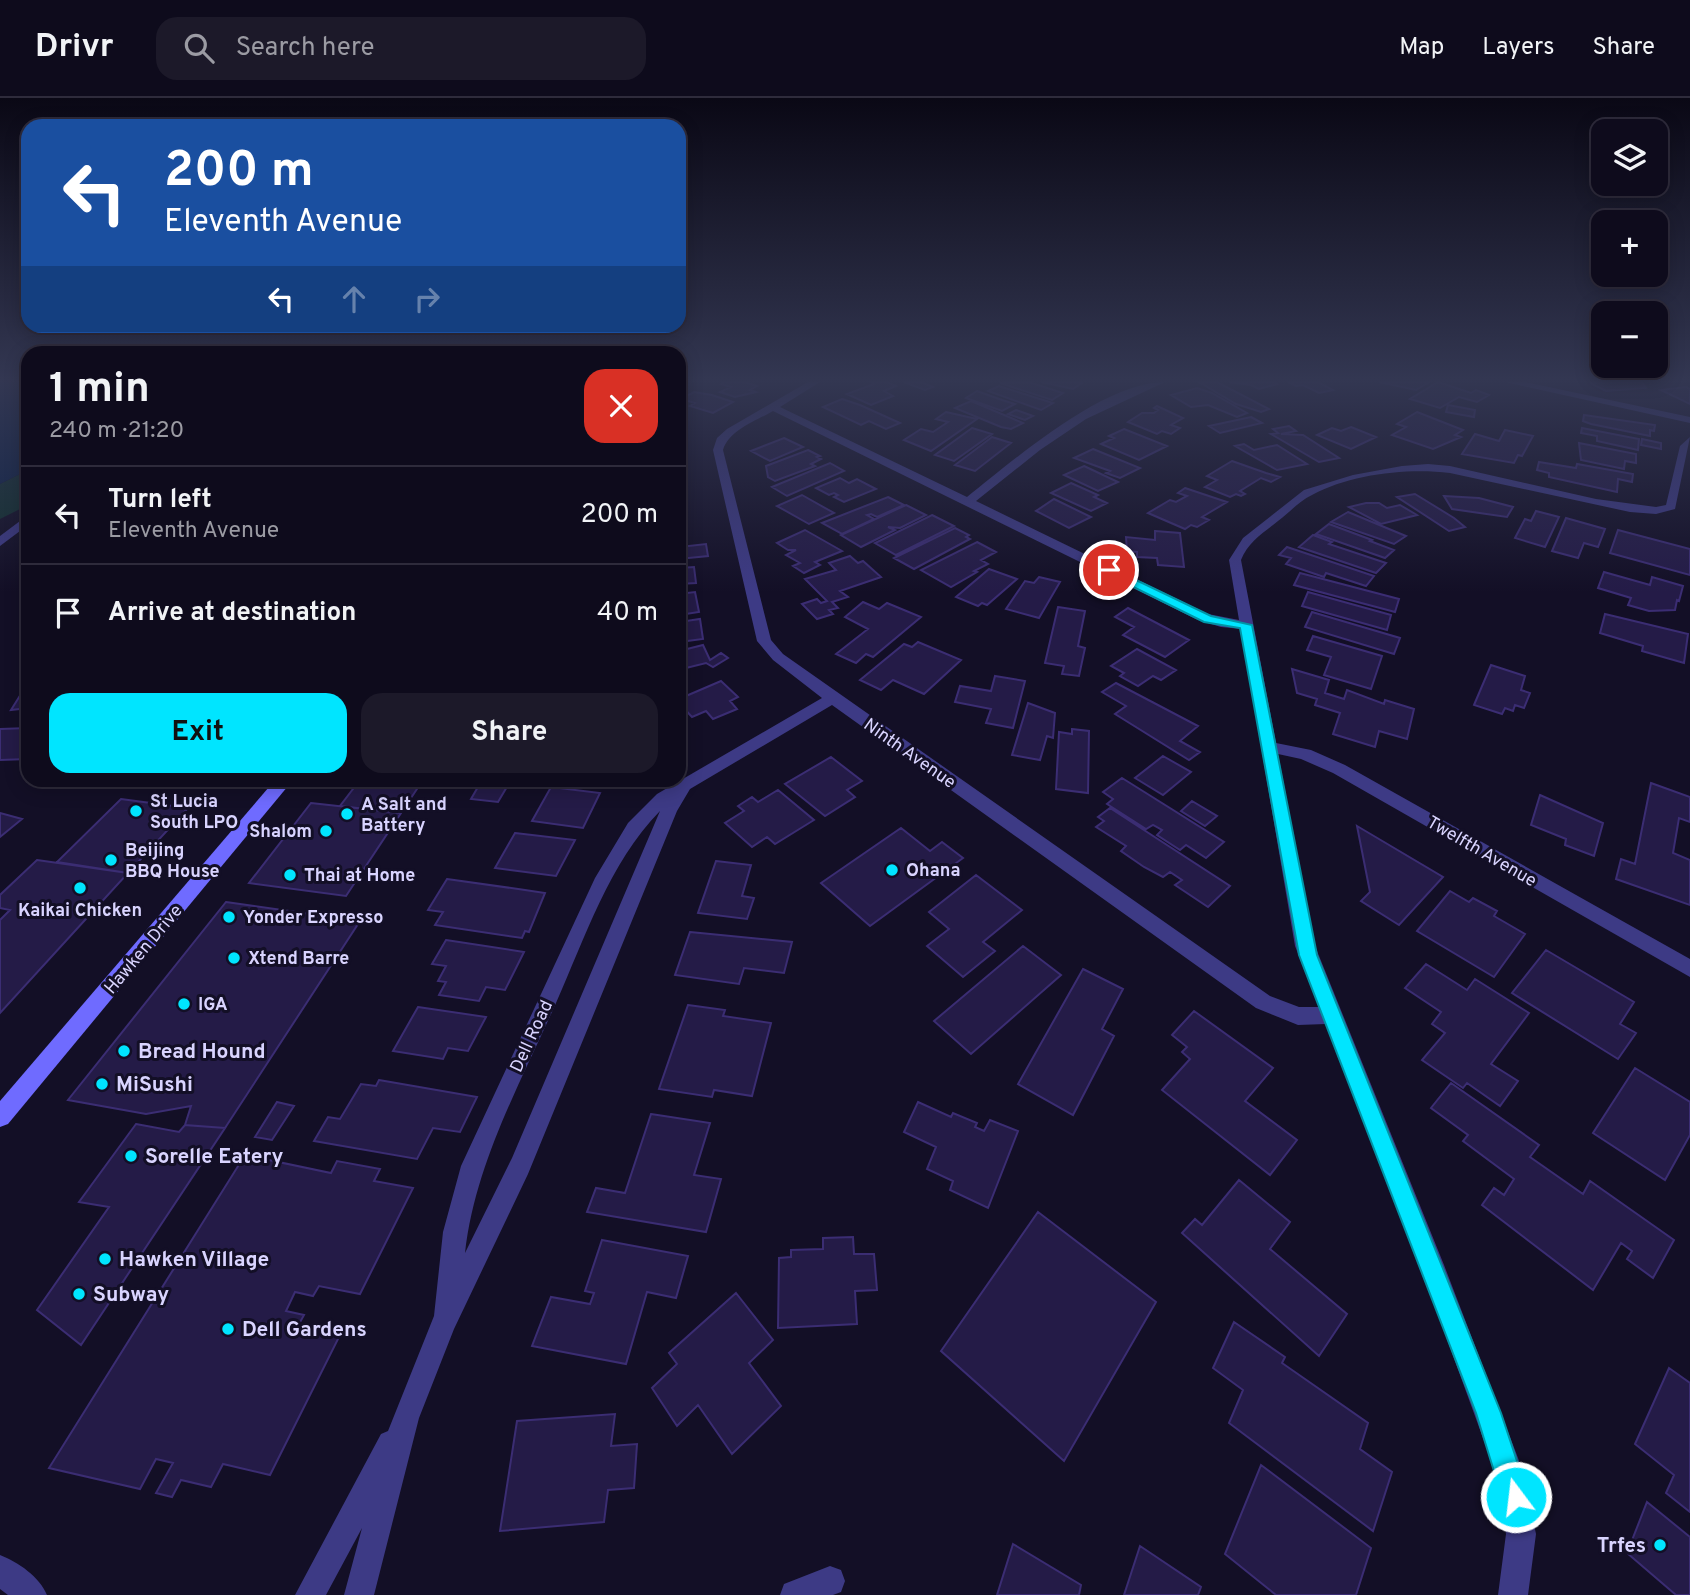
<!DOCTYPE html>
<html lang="en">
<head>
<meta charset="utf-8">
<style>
  body { margin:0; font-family:Overpass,sans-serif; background:#1c1929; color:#f1f3f6; height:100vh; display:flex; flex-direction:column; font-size:26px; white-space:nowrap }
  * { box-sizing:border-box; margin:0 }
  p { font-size:23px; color:#9b9ba3 }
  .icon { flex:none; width:38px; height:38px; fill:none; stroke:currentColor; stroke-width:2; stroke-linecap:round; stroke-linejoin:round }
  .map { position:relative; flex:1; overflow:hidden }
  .panel { position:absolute; left:21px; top:248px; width:665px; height:441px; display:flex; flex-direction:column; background:#0e0b1c; border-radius:21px; box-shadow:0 4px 18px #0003,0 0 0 2px #2e2b3b }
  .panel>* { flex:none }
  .guide { position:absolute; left:21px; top:21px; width:665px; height:214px; border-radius:21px; box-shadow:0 4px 18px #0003,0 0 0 2px #2e2b3b; background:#1a4fa0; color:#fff; overflow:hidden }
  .buttons { position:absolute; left:1591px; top:21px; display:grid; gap:14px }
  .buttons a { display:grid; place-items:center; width:77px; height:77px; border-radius:14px; background:#0e0b1c; box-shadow:0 4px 18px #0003,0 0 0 2px #2e2b3b; font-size:35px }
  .pin { position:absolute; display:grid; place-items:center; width:60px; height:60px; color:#fff; margin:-30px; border:4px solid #fff; border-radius:50%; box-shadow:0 2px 7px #0007 }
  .me { position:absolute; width:77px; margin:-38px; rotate:345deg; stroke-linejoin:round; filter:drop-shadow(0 0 5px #0008) }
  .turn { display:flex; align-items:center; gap:24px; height:147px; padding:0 28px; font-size:32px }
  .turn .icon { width:91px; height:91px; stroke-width:2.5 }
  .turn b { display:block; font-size:49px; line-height:60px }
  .lanes { display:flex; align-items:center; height:66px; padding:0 28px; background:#0003; justify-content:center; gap:35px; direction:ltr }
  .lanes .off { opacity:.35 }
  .round { display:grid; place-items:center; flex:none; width:74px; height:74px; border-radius:21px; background:#1c1929 }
  .headline { display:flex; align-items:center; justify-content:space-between; height:119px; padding:0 28px }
  h1 { font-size:42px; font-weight:700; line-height:52px }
  .primary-button { display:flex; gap:14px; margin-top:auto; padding:14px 28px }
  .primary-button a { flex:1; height:80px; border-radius:21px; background:#00e5ff; color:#111; font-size:28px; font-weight:700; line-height:80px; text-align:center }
  .primary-button a+a { background:#1c1929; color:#f1f3f6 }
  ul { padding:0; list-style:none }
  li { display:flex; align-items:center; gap:21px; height:98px; padding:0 28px; border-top:2px solid #2e2b3b }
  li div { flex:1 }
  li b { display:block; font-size:26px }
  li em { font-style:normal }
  header { display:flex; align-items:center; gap:42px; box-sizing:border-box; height:98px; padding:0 35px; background:#0e0b1c; border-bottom:2px solid #2e2b3b }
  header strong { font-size:33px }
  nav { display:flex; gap:38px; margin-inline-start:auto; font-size:24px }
  .search { width:490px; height:63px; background:#1c1929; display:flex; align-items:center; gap:18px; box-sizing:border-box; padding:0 24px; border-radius:21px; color:#9b9ba3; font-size:26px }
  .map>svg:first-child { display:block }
  .green { fill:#12302f }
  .water { fill:#0c2248 }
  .building { fill:#241b47; stroke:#3b2d73; stroke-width:2 }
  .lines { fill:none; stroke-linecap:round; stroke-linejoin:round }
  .street { fill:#3d3a85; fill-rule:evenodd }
  .secondary { fill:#6f6bff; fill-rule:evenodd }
  .route { fill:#00e5ff; stroke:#0095a6; stroke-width:2 }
  .poi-dot { fill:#00e5ff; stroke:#130f26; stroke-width:2.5 }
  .labels { text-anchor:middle; stroke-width:6; stroke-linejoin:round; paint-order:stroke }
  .street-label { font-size:18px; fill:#d9d4ff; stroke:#130f26 }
  .poi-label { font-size:18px; font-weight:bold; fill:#d9d4ff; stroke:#130f26; text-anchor:start }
  .near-poi-label { font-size:21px; font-weight:bold; fill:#d9d4ff; stroke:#130f26; text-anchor:start }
</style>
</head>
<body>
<header>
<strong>Drivr</strong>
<div class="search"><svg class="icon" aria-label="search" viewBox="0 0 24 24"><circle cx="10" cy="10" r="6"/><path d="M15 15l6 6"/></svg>Search here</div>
<nav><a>Map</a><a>Layers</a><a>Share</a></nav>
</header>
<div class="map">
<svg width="1690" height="1497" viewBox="0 0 1690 1497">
  <rect width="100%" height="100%" fill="#130f26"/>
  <path class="green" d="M28 372V407L0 421V386Z"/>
  <path class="water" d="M0 284H28V372L0 386Z"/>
  <path class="building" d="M745 284 757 288 750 292 756 294 735 299 720 294 731 289 721 286 723 284Z
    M871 284H887L896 288 884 293 893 298 871 307 847 296 874 286Z
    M904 284H921L933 289 925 292Z
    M1029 284 1063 295 1052 302 1000 285Z
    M1041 284H1079L1082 285 1073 291Z
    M1199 284H1217L1269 311 1261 314 1236 306Z
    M1229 284H1274L1277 286 1259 291 1251 287Z
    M1288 284H1318L1333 292 1319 295 1303 287 1296 288Z
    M1379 284H1429L1416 292Z
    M1438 284 1471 295 1476 292 1489 297 1477 304 1459 299 1440 310 1410 301Z
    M1642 284 1646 290 1606 293 1590 285Z
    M999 288 1053 305 1041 312 988 293Z
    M1686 289 1690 291V306L1661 292Z
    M1197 290 1212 295 1247 315 1237 319 1208 307 1191 309 1171 297Z
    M977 293 1002 302 1015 306 1002 313 966 300Z
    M694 294 712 297 733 304 713 315 690 308 695 305 681 301Z
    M842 301 860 307 900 325 886 331 869 323 861 327 823 309Z
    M971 303 1023 325 1011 331 1001 329 955 310Z
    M1448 307 1475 312 1474 319 1446 314Z
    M1157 308 1183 320 1171 327 1180 330 1171 336 1162 333 1157 336 1128 324 1142 315H1154L1158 312 1154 310Z
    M1016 312 1033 318 1025 322 1008 316Z
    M946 314 977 321 931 353 904 342 921 331 933 334 948 324 936 321Z
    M1417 314 1463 332 1455 337 1461 339 1433 351 1392 337 1406 329 1397 326Z
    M1584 317 1655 327 1654 333 1650 332V338L1591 326 1583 323Z
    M1251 319 1262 325 1220 335 1209 328Z
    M1289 328 1296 333 1281 336 1303 337 1339 360 1319 364 1271 336 1278 335 1273 331Z
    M1351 329 1376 339 1351 351 1317 337 1332 330 1341 333Z
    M972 330 992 336 954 363 935 357Z
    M1582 330 1639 341 1638 352 1597 343V338L1581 335Z
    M1124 331 1167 348 1139 362 1101 346 1114 340 1109 338Z
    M1505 332 1533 338 1522 358 1518 357 1514 365 1462 356 1475 336 1499 343Z
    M992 339 1011 345 975 373 955 367Z
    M784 340 803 349 770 363 751 353Z
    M1642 341 1661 345V351L1641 347Z
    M1579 345 1636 356V365L1625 363 1624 371 1581 362Z
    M1244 346 1254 352 1277 347 1307 366 1277 372 1235 348Z
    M1093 351 1140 370 1120 380 1106 375 1110 373 1074 360Z
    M808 352 820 358 817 359 821 361 811 366 815 368 775 383 768 379 766 368Z
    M1232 363 1266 375 1280 379 1271 384 1261 380 1240 393 1245 396 1241 398 1236 396 1230 399 1205 389 1217 382 1207 378Z
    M1539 364 1576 370 1577 366 1633 376 1632 384 1618 381 1617 394 1549 379V375L1537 372Z
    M830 365 844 373 787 398 772 389Z
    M1084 368 1118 384 1098 393 1064 377Z
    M840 380 849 385 857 381 876 391 844 404 834 399 838 397 834 395 829 397 816 390Z
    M1071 385 1098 397 1094 399 1107 405 1091 413 1051 395Z
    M1185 390 1227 404 1202 419 1209 422 1197 429 1191 427 1185 431 1148 415 1170 402 1176 404 1187 398 1178 395Z
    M1415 396 1454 420 1465 429 1449 433 1397 399Z
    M802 397 834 415 809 426 777 408Z
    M1444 398 1479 400 1513 409 1507 419 1452 411Z
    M888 399 904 407 877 419 871 416 867 417 874 421 842 436 822 425Z
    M1054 401 1091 419 1069 430 1036 413Z
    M1366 405H1379L1387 410 1400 407 1417 417 1381 426 1349 409Z
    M906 407 926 417 900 430 888 429 895 432 861 449 841 437Z
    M1536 413 1559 419 1545 449 1515 440 1525 421 1531 423Z
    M1348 414 1406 438 1394 446 1331 424Z
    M932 417 954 428 896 457 875 445Z
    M1566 420 1605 431 1598 449 1584 445 1578 460 1552 453Z
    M1329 426 1372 442 1370 443 1394 452 1385 460 1316 436Z
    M955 430 969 437 966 439 970 441 914 471 894 460Z
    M805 432 842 453 815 464 820 467 804 475 793 468 800 465 786 457 796 452H788L777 445Z
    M1618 432 1690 451V477L1610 455Z
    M1155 433 1180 435 1184 469 1158 467 1157 460 1137 459V454L1127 453 1126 439 1155 442Z
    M1313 437 1332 444 1329 446 1386 465 1376 475 1299 449Z
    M679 443 680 449 706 446 708 458 679 461Z
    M977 444 996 454 981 462 988 466 974 473 977 474 951 489 921 472Z
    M1287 449 1374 478 1366 488 1326 475 1324 479 1286 466 1291 460 1279 457Z
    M850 458 858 465 863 463 881 479 840 493 848 499 832 504 838 510 829 512 833 516 817 521 802 506 817 501 821 505 827 503 805 481 836 472 829 465Z
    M694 469 696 485 679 486V470Z
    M989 471 1017 481 987 507 982 505 978 508 956 499Z
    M1604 474 1650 487 1652 479 1683 488 1679 503 1677 502 1675 512 1649 513 1628 507 1631 500 1598 490Z
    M1300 475 1399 501 1395 514 1294 487Z
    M1039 479 1060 484 1039 520 1006 511 1025 483 1034 485Z
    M695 494 699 514 679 517V496Z
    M1308 494 1391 517 1387 532 1302 508Z
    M863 504 879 511 887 505 921 519 873 559 866 556 856 565 836 556 868 531 845 519Z
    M1058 509 1085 513 1078 548 1085 550 1079 578 1062 576 1064 568 1045 565Z
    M1128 510 1189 542 1165 559 1123 537 1134 529 1115 519Z
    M1312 514 1400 540 1394 556 1305 529Z
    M1605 516 1688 536 1684 565 1642 553 1643 548 1600 535Z
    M700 521 703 541 679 544V524Z
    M1313 538 1382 558 1371 591 1324 577 1331 559 1307 552Z
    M918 544 961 562 924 596 893 582 881 592 860 582 904 546 912 549Z
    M703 547 710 562 721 555 728 560 713 569 706 565 682 571 679 553Z
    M1137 551 1176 572 1161 582 1153 578 1138 588 1120 578 1124 575 1111 568Z
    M1491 567 1525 578 1521 592 1530 595 1524 610 1515 607 1513 613 1505 610 1502 616 1474 607Z
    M1292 571 1329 582 1325 595 1344 601 1347 592 1384 606 1385 602 1414 611 1407 641 1379 633 1375 649 1333 636 1340 615 1315 607 1317 601 1297 595Z
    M995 578 1025 583 1013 630 986 625 991 611 955 604 960 588 991 593Z
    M721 583 738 599 730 603 737 611 713 621 706 613 692 619 679 605V601Z
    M1116 585 1198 628 1180 643 1200 654 1189 662 1115 616 1126 608 1102 594Z
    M26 588 28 610 11 612Z
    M1028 605 1055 615 1053 640 1047 638 1040 662 1012 657Z
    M28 630V661L0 662V631Z
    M1072 631 1089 633 1088 695 1056 691 1059 634 1072 636Z
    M1163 658 1191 674 1163 697 1135 680Z
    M831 659 862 683 847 692 855 699 825 718 785 686Z
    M1122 680 1224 744 1206 760 1186 747 1180 752 1157 737 1162 732 1153 727 1146 731 1107 706 1113 701 1103 694Z
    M423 682 401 715 340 708 356 687 324 683Z
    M482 682H511L498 704 471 701Z
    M1651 685 1690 699V724L1679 720 1673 755 1690 762V807L1616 781 1621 761 1635 766Z
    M551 689 600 695 583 730 532 723Z
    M778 692 814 722 775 746 767 739 752 749 725 725 744 713 738 708 752 699 758 704Z
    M1540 697 1603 725 1594 758 1565 747 1566 741 1531 727Z
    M121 701 188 710 128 775 57 764Z
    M1192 703 1217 718 1205 728 1181 713Z
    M311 705 401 715 346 798 249 785Z
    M1110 710 1230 788 1208 809 1175 787 1182 782 1170 774 1163 779 1144 769 1121 753 1126 748 1096 729 1104 723 1098 719Z
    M0 715 22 721 0 739Z
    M1357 728 1443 779 1399 827 1361 803 1370 794Z
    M901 730 930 753 942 744 963 760 870 828 821 785Z
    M515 735 575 742 556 778 495 770Z
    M37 762 128 775 0 915V822L10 812 0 810V797Z
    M716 763 751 767 742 798 754 800 747 821 698 815Z
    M976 777 1022 812 983 844 995 853 963 879 927 848 949 831 929 814Z
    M447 781 525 792 545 795 529 834 525 833 522 840 435 827 443 814 428 812Z
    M1450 793 1469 804 1473 800 1497 813 1494 818 1525 836 1494 879 1417 833Z
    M226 804 360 823 225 1030 185 1027 191 1008 146 1016 68 1002Z
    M690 834 792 844 784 875 744 870 739 886 675 877Z
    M446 842 524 854 505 892 486 889 479 903 439 897 446 884 438 883 446 868 432 866Z
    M1023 848 1061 877 971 956 934 923Z
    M1546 852 1634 904 1620 926 1636 935 1618 961 1512 895Z
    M1426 866 1467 892 1475 881 1529 915 1491 966 1518 983 1500 1008 1467 985 1463 990 1422 962 1445 935 1432 926 1441 914 1405 890Z
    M1083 871 1123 891 1102 931 1114 938 1073 1017 1018 986Z
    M688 907 725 912 723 918 771 925 752 998 714 992 712 999 659 991Z
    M418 909 486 919 468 953 448 950 443 961 393 953Z
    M1194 913 1273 970 1245 1003 1297 1042 1270 1077 1162 992 1190 961 1182 954 1187 949 1172 937Z
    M1635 970 1690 1004V1037L1665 1082 1593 1035Z
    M379 982 477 999 460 1034 433 1030 417 1061 314 1043 328 1019 340 1021 361 986 376 988Z
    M1451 985 1539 1047 1530 1059 1583 1096 1590 1083 1674 1142 1653 1180 1627 1161 1632 1153 1621 1145 1593 1192 1482 1107 1494 1090 1504 1097 1514 1081 1463 1043 1468 1037 1431 1010Z
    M277 1004 294 1008 272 1042 255 1039Z
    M918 1004 951 1019 953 1015 977 1025 975 1029 984 1033 990 1022 1018 1033 988 1110 950 1092 953 1083 927 1071 936 1049 904 1034Z
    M651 1016 710 1025 694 1077 721 1081 706 1134 587 1114 596 1090 625 1095Z
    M136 1026 179 1034 185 1027 225 1030 81 1247 37 1212 109 1109 79 1104Z
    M245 1057 331 1075 337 1063 380 1071 374 1083 413 1090 360 1196 319 1188 313 1198 295 1194 286 1213 304 1217 299 1226 341 1235 270 1377 223 1366 211 1389 181 1382 172 1399 156 1395 173 1365 156 1361 140 1391 49 1370Z
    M1239 1082 1290 1124 1270 1151 1347 1216 1319 1258 1182 1135 1195 1121 1202 1127Z
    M1038 1114 1156 1204 1064 1363 941 1253Z
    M853 1139 854 1156H874L877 1192 855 1193 857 1226 778 1230 779 1160 791 1159V1152L823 1151V1140Z
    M602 1142 688 1158 676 1200 647 1194 626 1266 532 1248 551 1199 590 1206 594 1195 585 1193Z
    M736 1195 773 1242 749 1265 781 1308 732 1356 698 1307 677 1328 652 1290 677 1266 669 1255Z
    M1234 1224 1285 1259 1282 1265 1368 1325 1360 1351 1392 1374 1373 1433 1229 1325 1243 1292 1213 1270Z
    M1669 1270 1690 1285V1414L1666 1395 1674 1377 1635 1346Z
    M615 1316 611 1348 637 1346 634 1390 608 1392 604 1424 500 1433 517 1323Z
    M1261 1367 1371 1450 1356 1497H1276L1225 1456Z
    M1647 1404 1690 1439V1497H1676L1627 1455Z
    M1013 1446 1081 1487 1079 1497H997Z
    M1140 1448 1201 1489 1198 1497H1124Z"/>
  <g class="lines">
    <path class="street" d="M808 284H820L780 309 967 399C1015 361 1103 284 1165 284L1086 321 1040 352 976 403 1208 516 1239 522 1229 462 1243 440 1304 392 1353 377 1402 368 1428 366 1450 368 1596 401 1656 409 1666 407 1680 348 1690 339 1675 411 1656 416 1630 414 1450 375C1407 370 1351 376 1312 397 1299 403 1289 415 1278 423 1263 435 1248 444 1241 462L1276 645 1311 652 1345 667 1690 861V879L1333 675 1301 661 1278 656 1315 848 1444 1167 1523 1373 1536 1436 1528 1497H1498L1506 1436 1495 1373 1420 1167 1326 926 1298 927 1256 910 832 607 690 691 677 713 528 1076 454 1231 419 1320 374 1497H344L362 1430 326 1497H295L381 1336 388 1333 434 1218 443 1134 461 1068 595 780 628 725 657 696 822 600 773 562 757 543 713 352 717 340 727 331ZM773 313 1198 522 1221 529 1241 531 1295 848 1319 909H1299L1270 898 783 556 771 542 723 352C729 332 756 323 773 313ZM660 713 512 1060 465 1155C475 1066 520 986 556 905 585 840 609 765 660 713Z
      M1505 284H1525L1690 319V325Z
      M28 417V427L0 448V438Z
      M0 1457C18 1464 40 1479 47 1497H8L0 1491Z
      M830 1468 841 1472 845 1483 841 1494 833 1497H780L784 1486Z"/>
    <path class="secondary" d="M275 682H293L8 1026 0 1029V1003Z"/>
  </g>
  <linearGradient id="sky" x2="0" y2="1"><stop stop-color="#0a0815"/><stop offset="0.57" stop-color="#333752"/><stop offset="1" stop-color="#333752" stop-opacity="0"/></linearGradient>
  <rect width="1690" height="494" fill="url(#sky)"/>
  <path class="route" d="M1109 469 1211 518 1252 527 1317 857 1501 1315 1529 1399 1525 1409 1516 1413 1506 1409 1502 1399 1476 1315 1299 857 1240 530 1204 524 1105 475 1103 472Z"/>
  <g class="poi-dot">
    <circle cx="136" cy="713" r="7"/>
    <circle cx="347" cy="716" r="7"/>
    <circle cx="326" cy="733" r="7"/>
    <circle cx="111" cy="762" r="7"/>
    <circle cx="892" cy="772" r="7"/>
    <circle cx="290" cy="777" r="7"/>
    <circle cx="80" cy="790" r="7"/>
    <circle cx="229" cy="819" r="7"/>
    <circle cx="234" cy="860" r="7"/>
    <circle cx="184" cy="906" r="7"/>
    <circle cx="124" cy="953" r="7"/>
    <circle cx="102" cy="986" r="7"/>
    <circle cx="131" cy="1058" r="7"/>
    <circle cx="105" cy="1161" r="7"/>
    <circle cx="79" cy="1196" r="7"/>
    <circle cx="228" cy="1231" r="7"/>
    <circle cx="1660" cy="1447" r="7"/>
  </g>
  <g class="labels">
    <g class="street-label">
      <text transform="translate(910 655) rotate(35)" y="6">Ninth Avenue</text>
      <text transform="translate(1482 753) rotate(30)" y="6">Twelfth Avenue</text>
      <text transform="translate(143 851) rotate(-50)" y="6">Hawken Drive</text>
      <text transform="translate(531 938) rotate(-65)" y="6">Dell Road</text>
    </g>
    <g class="poi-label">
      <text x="150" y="709">St Lucia<tspan x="150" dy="21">South LPO</tspan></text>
      <text x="361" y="712">A Salt and<tspan x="361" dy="21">Battery</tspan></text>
      <text x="312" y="739" text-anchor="end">Shalom</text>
      <text x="125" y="758">Beijing<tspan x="125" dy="21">BBQ House</tspan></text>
      <text x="906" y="778">Ohana</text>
      <text x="304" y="783">Thai at Home</text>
      <text x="80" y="818" text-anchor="middle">Kaikai Chicken</text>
      <text x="243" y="825">Yonder Expresso</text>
      <text x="248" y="866">Xtend Barre</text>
      <text x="198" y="912">IGA</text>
    </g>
    <g class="near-poi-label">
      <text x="138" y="960">Bread Hound</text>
      <text x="116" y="993">MiSushi</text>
      <text x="145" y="1065">Sorelle Eatery</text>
      <text x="119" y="1168">Hawken Village</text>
      <text x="93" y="1203">Subway</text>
      <text x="242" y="1238">Dell Gardens</text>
      <text x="1646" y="1454" text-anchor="end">Trfes</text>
    </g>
  </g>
</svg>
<div class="buttons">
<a><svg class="icon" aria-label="layers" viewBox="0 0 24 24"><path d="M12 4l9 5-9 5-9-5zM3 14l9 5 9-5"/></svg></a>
<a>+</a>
<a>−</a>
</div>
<div class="pin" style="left:1109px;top:472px;background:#d93025"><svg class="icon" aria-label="arrive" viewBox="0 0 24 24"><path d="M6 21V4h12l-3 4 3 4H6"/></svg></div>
<svg class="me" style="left:1516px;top:1399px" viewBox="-20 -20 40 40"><circle r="17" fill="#00e5ff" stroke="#fff" stroke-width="3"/><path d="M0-11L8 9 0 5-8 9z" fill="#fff"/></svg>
<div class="guide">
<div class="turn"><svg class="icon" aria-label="left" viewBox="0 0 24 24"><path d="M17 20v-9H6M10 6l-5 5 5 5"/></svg><div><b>200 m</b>Eleventh Avenue</div></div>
<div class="lanes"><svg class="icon" aria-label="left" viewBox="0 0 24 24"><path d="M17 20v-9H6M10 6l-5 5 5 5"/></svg><svg class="icon off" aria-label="ahead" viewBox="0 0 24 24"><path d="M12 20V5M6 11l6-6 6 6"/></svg><svg class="icon off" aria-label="right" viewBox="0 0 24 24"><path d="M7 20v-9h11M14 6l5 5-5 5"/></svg></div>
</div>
<section class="panel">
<div class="headline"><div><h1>1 min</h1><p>240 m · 21:20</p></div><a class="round" style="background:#d93025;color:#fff"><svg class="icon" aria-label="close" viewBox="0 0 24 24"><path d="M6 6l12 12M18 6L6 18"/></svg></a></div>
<ul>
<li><svg class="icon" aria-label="left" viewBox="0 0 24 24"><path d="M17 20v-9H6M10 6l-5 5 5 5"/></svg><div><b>Turn left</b><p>Eleventh Avenue</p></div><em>200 m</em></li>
<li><svg class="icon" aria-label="arrive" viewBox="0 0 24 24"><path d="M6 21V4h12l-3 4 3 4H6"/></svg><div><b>Arrive at destination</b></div><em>40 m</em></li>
</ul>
<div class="primary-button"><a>Exit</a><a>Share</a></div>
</section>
</div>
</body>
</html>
